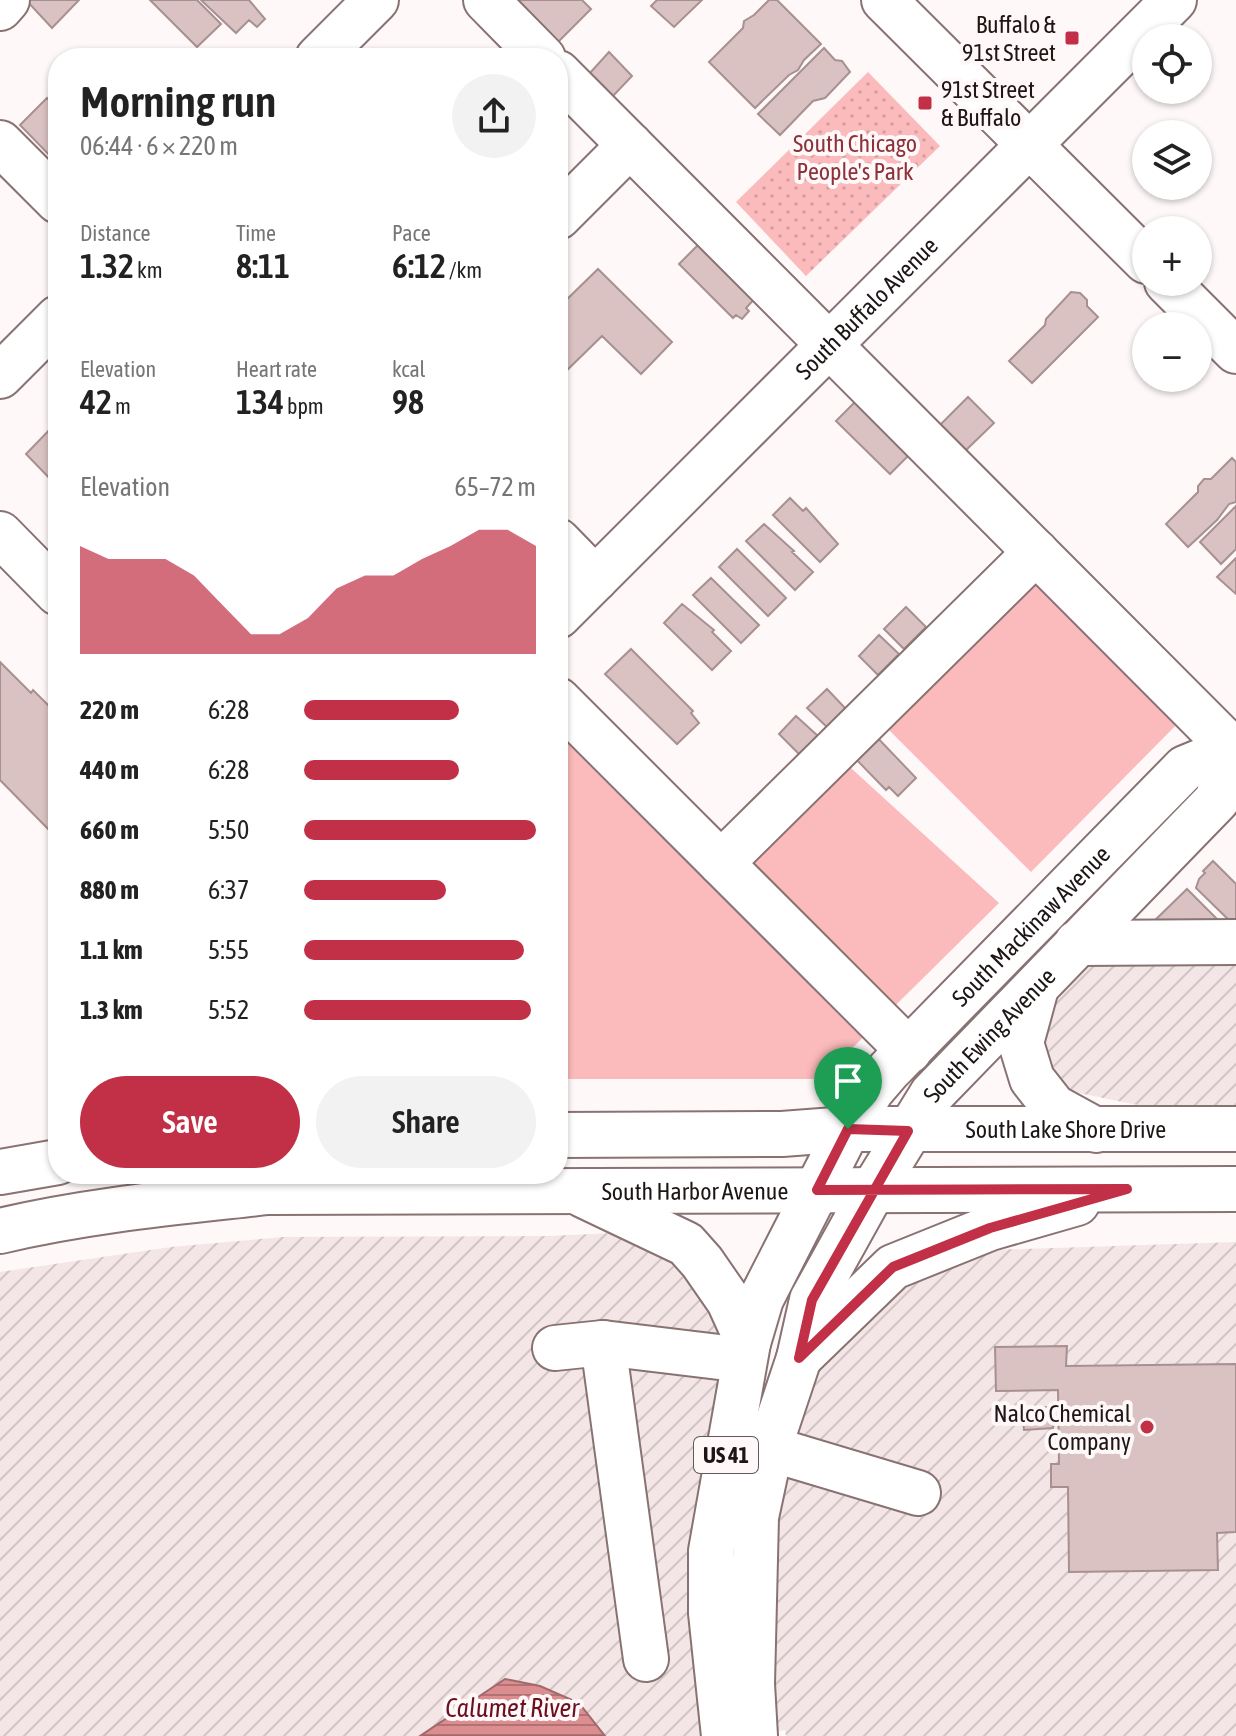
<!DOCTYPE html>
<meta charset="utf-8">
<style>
:root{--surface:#fff;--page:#f2f2f2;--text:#222;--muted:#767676;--accent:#c13046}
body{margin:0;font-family:"Asap Condensed",sans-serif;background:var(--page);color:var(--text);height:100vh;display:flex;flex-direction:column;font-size:30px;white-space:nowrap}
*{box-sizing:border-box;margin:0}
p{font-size:26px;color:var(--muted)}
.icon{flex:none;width:44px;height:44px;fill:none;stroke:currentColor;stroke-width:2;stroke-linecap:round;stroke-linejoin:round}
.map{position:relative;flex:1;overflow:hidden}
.details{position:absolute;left:48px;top:48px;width:520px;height:1136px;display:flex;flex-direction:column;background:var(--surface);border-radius:32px;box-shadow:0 2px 6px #0004}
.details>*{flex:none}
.buttons{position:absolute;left:1132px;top:24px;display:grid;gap:16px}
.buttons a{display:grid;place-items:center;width:80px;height:80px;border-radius:50%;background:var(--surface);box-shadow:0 2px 6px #0004;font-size:40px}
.pin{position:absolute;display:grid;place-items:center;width:68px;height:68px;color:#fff;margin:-82px -34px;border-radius:50% 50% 50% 0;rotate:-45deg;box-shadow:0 0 8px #0007}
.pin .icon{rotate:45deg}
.round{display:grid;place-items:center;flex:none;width:84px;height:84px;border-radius:42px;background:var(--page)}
.overview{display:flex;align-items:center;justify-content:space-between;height:136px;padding:0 32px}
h1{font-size:44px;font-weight:600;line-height:60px}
.stats{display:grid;grid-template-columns:repeat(3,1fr);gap:12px;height:136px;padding:8px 32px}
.stats div{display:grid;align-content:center}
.stats b{font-size:34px;font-weight:600}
.stats small{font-size:22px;font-weight:400}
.stats p{font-size:22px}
.chart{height:224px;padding:16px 32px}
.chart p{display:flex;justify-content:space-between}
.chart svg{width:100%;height:144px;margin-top:8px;fill:var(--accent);opacity:.7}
.action{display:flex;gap:16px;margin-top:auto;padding:16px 32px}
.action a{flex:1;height:92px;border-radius:48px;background:var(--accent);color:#fff;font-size:32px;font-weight:600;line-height:92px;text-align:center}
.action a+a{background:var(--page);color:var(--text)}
ul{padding:0 32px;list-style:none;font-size:26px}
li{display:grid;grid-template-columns:128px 96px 1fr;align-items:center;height:60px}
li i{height:20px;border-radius:10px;background:var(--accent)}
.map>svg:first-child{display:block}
.industrial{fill:url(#industrial-furrows)}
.green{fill:#fbbabb}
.park{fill:url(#park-dots)}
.water{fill:url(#water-rules);stroke:#a2696a;stroke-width:2}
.building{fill:#dbc2c2;stroke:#a79090;stroke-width:2}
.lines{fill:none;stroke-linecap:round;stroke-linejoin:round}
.minor-casing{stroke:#897272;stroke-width:48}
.major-casing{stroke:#897272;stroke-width:48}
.minor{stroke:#fff;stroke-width:44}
.major{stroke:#fff;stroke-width:44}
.route-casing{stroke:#fff;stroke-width:16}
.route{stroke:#c13046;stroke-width:10}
.poi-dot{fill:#c13046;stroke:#fef8f8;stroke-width:3}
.labels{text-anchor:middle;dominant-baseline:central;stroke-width:8;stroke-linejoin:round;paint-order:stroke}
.shield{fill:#fef8f8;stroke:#615959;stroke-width:2}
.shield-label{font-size:22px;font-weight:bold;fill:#1e1515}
.poi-label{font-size:24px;fill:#1e1515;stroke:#fef8f8;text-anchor:end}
.park-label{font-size:24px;fill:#8d313a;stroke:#fef8f8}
.street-label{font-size:24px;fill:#1e1515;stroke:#fef8f8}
.water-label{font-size:26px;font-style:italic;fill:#6b0e1f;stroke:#fef8f8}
</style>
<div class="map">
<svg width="1236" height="1736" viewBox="0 0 1236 1736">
<defs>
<pattern id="industrial-furrows" width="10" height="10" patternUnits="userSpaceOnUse" patternTransform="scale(2)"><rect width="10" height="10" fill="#f4e6e6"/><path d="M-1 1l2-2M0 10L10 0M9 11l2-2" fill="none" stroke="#d1c4c4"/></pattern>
<pattern id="park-dots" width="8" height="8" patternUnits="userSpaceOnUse" patternTransform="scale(2)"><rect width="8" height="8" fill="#fbbabb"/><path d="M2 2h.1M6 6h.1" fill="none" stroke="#d79fa0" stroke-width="1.8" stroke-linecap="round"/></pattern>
<pattern id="water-rules" width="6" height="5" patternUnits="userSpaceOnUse" patternTransform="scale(2)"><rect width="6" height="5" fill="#db8d8f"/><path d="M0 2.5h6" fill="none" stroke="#b17274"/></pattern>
</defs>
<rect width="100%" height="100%" fill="#fef8f8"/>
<path class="industrial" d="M 1236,942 L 1236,1109 L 1157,1109 L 1069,1091 L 1048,1075 L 1041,1051 L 1056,997 L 1104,943 Z
M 613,1233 L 664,1252 L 697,1282 L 723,1338 L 715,1736 L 605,1736 L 579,1703 L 505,1679 L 420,1736 L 0,1736 L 0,1272 L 171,1247 L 283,1237 L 549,1236 Z
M 1236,1242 L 1236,1736 L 786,1736 L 785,1730 L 768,1733 L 775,1564 L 780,1493 L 796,1422 L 819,1368 L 872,1300 L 990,1250 Z"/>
<path class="green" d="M 1038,566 L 1186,715 L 1031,872 L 881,722 Z
M 558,718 L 720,883 L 841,759 L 999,903 L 821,1079 L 558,1079 Z"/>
<path class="park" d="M 868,72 L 940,146 L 806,276 L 736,202 Z"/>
<path class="water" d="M 505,1679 L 540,1686 L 579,1703 L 605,1736 L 420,1736 Z"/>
<path class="building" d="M 26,0 L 79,0 L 52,28 Z
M 150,0 L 197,0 L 221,24 L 197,47 Z
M 201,0 L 249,0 L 265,19 L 257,27 L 249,20 L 236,33 Z
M 512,0 L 582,0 L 591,9 L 556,44 Z
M 657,0 L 702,0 L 674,27 L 651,6 Z
M 769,0 L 777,0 L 821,44 L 804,60 L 798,70 L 789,75 L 755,108 L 709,62 L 743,28 L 744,21 L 754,15 Z
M 824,48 L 835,60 L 842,61 L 850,72 L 825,98 L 813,101 L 780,135 L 758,114 Z
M 609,52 L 632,76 L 612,97 L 589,74 Z
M 47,98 L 58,109 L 58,164 L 20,125 Z
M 702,241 L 759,294 L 746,308 L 749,311 L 742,319 L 736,315 L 733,318 L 679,264 Z
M 598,269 L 672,342 L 641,374 L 602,336 L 558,379 L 558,308 Z
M 1071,292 L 1080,293 L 1087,300 L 1087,306 L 1098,317 L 1032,383 L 1009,361 L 1045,325 L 1046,319 Z
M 861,396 L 911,453 L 890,474 L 836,421 Z
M 968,397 L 994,423 L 963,453 L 937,428 Z
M 58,421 L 58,487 L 26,454 Z
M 1232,458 L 1236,462 L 1236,502 L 1229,504 L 1217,520 L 1188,547 L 1166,524 L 1198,492 L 1198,486 L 1204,479 L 1211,479 Z
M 790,498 L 803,511 L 806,508 L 838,544 L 820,562 L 773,515 Z
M 1236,506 L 1236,549 L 1221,564 L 1200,542 Z
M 764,524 L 794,551 L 792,552 L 813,572 L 795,590 L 746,541 Z
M 737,549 L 786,598 L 768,616 L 719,567 Z
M 1236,558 L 1236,594 L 1217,577 Z
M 711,578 L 759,625 L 741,643 L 693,595 Z
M 682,604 L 714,630 L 712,632 L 731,651 L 712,670 L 664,623 Z
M 906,607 L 926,627 L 904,649 L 884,629 Z
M 879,635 L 899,654 L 878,675 L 859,656 Z
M 631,649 L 693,711 L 691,713 L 699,723 L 677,744 L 605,674 Z
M 0,662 L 31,693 L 33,690 L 58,715 L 58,833 L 55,836 L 0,780 Z
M 827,689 L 846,709 L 828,728 L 807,708 Z
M 796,716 L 818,736 L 799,754 L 779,734 Z
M 871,731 L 916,778 L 898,796 L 889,787 L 886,790 L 849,752 Z
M 1213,861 L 1236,884 L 1236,927 L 1196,888 L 1199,879 L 1205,873 L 1203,871 Z
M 1187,889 L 1216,918 L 1196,938 L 1147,928 Z
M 1067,1346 L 1066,1366 L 1236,1364 L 1236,1532 L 1217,1533 L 1218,1570 L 1069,1572 L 1068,1487 L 1051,1487 L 1051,1464 L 1059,1464 L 1058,1390 L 996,1391 L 995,1347 Z
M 1052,1407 L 1053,1428 L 1024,1430 L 1022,1408 Z"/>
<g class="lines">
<g class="minor-casing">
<g id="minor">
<path d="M 486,0 L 543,58"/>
<path d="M 884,0 L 1146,261"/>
<path d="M 0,8 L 7,0"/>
<path d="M 318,58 L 376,0"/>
<path d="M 558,73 L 1233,750"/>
<path d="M 0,143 L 58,201"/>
<path d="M 558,217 L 630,145"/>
<path d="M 1167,282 L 1236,351"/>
<path d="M 0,376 L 58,318"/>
<path d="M 0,534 L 58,593"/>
<path d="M 558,541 L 595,579"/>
<path id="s1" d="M 558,616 L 1174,0"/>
<path d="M 558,700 L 909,1051"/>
<path d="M 721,863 L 1036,552"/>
<path d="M 1077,943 L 1236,942"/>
<path d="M 603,1343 L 646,1659"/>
<path d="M 555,1348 L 603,1343 L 744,1360"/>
<path d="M 771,1449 L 918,1493"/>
</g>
</g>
<g class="major-casing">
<g id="major">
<path d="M 1036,988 L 1021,1043 L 1032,1079 L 1054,1107 L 1096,1130"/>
<path id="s2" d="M 558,1135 L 782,1134 L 848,1129 L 1236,1129"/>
<path d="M 0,1172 L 58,1162"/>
<path d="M 583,1195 L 686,1244 L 702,1262 L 729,1301 L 748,1343"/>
<path id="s3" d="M 0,1231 C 88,1210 179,1202 268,1192 L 1236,1189"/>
<path d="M 799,1358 L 893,1267 L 990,1228 L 1077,1203"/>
<path id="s4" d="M 724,1736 L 711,1613 L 711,1551 L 748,1343 L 761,1299 L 848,1129 L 871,1091 L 889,1070 L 1185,768 L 1236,747"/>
<path id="s5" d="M 755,1736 L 752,1684 L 756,1517 L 774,1433 L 799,1358 L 812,1300 L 873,1190 L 932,1094 L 1217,800 L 1233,750"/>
</g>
</g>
<use href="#minor" class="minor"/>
<use href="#major" class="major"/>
</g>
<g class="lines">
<g class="route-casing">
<path id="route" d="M 848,1129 L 817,1190 C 920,1190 1024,1189 1127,1189 L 990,1228 L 893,1267 L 799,1358 L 812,1300 L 908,1131 L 848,1129"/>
</g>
<use href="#route" class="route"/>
</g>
<g class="poi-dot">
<rect x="1064" y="30" width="16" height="16" rx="4"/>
<rect x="917" y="95" width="16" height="16" rx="4"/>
<circle cx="1147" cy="1427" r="8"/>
</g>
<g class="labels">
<rect class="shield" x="694" y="1437" width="64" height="36" rx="6"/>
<g class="shield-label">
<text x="726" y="1455">US 41</text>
</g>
<g class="poi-label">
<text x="1056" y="24">Buffalo &amp;<tspan x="1056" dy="28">91st Street</tspan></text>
<text x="941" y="89" text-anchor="start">91st Street<tspan x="941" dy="28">&amp; Buffalo</tspan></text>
<text x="1131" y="1413">Nalco Chemical<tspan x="1131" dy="28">Company</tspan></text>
</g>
<g class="park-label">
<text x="855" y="143">South Chicago<tspan x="855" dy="28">People's Park</tspan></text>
</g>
<g class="street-label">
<text stroke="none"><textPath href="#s1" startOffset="436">South Buffalo Avenue</textPath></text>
<text stroke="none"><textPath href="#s4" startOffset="908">South Mackinaw Avenue</textPath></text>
<text stroke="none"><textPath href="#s5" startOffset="764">South Ewing Avenue</textPath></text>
<text stroke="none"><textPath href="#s2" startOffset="508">South Lake Shore Drive</textPath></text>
<text stroke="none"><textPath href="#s3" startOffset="698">South Harbor Avenue</textPath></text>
</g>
<g class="water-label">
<text x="512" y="1708">Calumet River</text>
</g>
</g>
</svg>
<div class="buttons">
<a><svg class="icon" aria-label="locate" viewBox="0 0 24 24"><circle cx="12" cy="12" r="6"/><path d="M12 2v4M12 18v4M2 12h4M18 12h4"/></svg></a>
<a><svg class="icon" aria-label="layers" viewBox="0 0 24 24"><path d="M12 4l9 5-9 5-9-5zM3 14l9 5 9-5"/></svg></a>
<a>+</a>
<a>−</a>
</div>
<div class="pin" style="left:848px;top:1129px;background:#1e9e55"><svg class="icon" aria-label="arrive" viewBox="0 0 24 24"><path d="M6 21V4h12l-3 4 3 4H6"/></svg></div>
<section class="details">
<div class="overview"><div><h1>Morning run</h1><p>06:44 · 6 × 220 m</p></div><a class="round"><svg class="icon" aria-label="share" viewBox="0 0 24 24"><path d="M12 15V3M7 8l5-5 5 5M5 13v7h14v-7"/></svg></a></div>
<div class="stats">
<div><p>Distance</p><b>1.32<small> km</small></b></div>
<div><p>Time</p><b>8:11</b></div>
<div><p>Pace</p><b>6:12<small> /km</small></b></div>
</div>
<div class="stats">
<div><p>Elevation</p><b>42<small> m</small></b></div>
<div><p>Heart rate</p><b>134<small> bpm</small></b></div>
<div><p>kcal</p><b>98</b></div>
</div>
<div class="chart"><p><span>Elevation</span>65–72 m</p>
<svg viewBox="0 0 160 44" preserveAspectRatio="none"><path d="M0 44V11L10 15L20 15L30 15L40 20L50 29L60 38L70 38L80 33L90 24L100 20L110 20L120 15L130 11L140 6L150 6L160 11V44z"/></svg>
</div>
<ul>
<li><b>220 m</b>6:28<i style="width:67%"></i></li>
<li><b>440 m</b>6:28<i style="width:67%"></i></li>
<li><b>660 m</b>5:50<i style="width:100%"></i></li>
<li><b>880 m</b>6:37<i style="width:61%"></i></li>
<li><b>1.1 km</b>5:55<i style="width:95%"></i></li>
<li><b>1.3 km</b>5:52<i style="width:98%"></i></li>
</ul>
<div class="action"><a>Save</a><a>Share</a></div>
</section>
</div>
